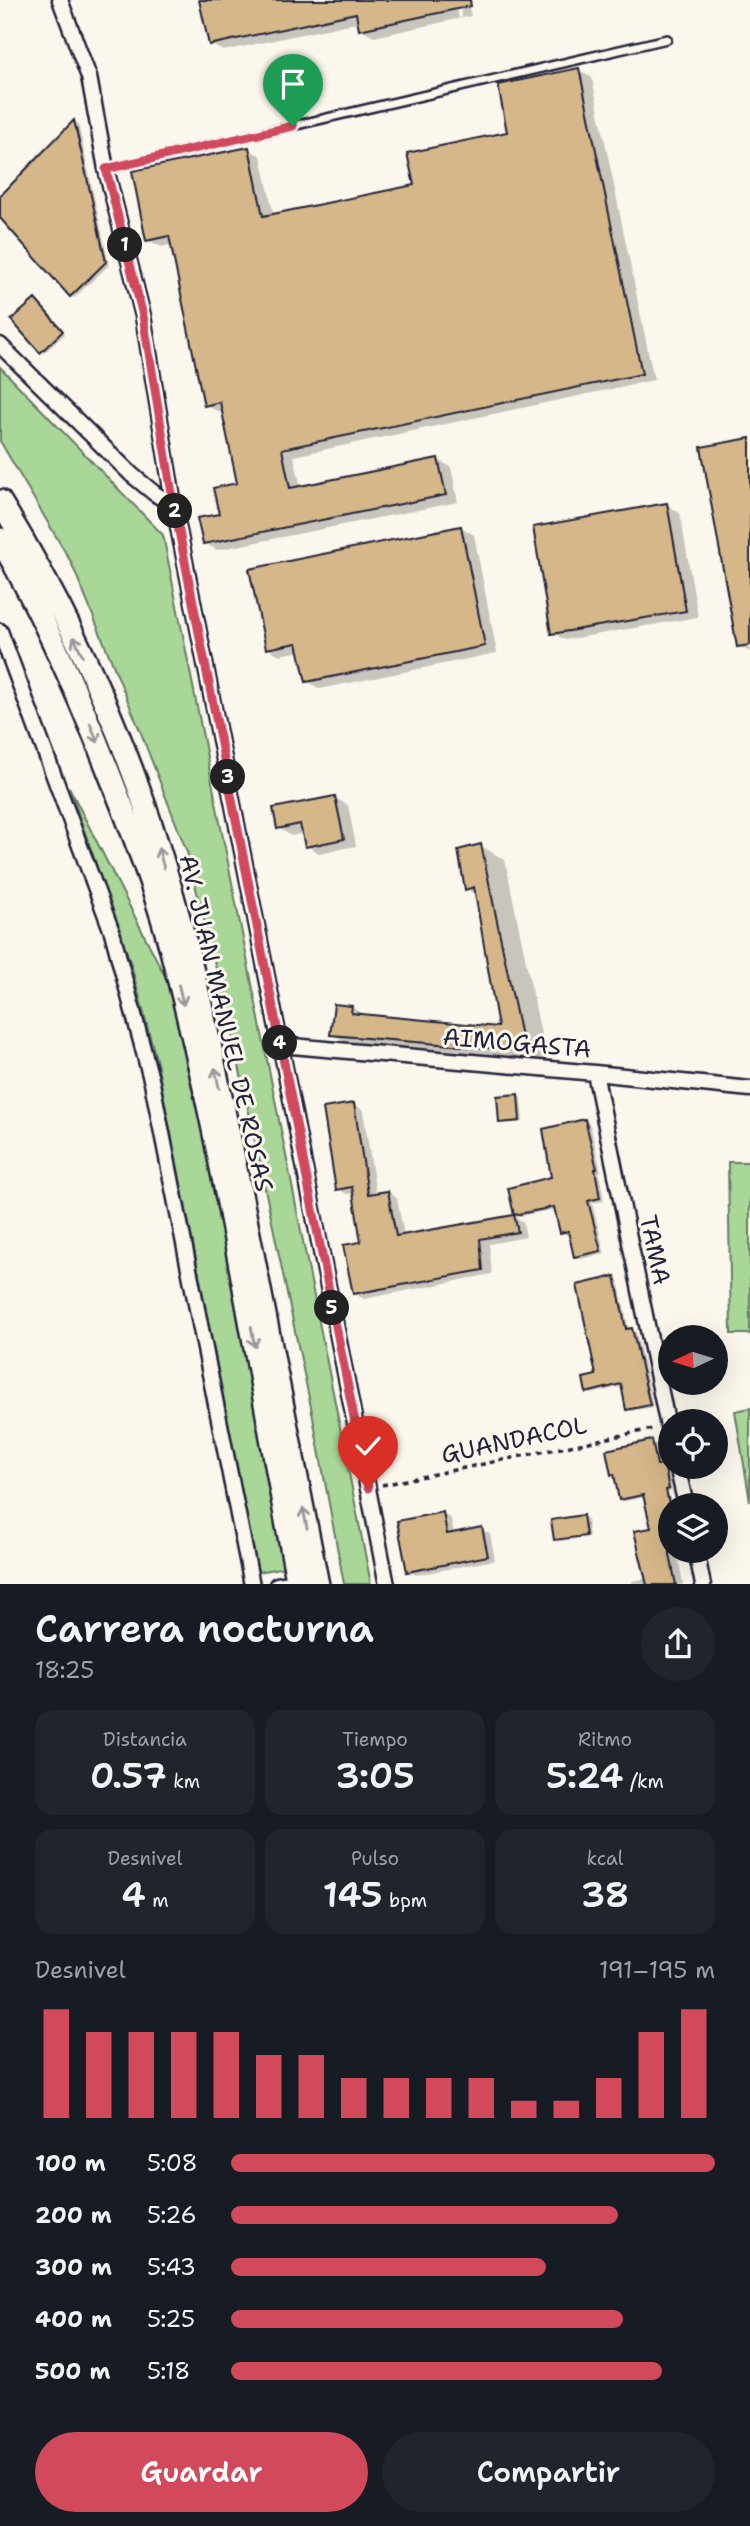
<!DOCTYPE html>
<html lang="es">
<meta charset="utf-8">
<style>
:root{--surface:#171b24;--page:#20242c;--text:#f1f3f6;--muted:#9ea1a6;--accent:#d1495b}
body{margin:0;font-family:"Shantell Sans",sans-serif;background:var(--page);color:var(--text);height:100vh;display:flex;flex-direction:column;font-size:26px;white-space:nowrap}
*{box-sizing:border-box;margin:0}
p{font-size:23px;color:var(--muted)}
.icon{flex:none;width:38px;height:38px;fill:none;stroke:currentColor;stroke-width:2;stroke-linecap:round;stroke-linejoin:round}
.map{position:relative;height:1584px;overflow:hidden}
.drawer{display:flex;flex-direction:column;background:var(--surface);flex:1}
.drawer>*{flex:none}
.needle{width:46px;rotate:266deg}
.tools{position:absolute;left:658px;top:1325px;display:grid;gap:14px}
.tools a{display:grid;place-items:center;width:70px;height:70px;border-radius:50%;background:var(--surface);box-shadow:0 7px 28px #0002;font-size:35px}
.pin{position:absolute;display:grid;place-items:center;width:60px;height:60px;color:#fff;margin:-72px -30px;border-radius:50% 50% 50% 0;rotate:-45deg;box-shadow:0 0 7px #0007}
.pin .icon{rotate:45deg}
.km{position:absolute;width:35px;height:35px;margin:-18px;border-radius:50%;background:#222;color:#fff;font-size:19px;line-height:35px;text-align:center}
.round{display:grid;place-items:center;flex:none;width:74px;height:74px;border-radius:37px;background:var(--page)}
.overview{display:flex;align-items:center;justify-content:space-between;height:119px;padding:0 35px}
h1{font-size:38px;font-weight:600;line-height:52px}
.stats{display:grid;grid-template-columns:repeat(3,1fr);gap:10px;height:119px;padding:7px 35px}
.stats div{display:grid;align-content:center;border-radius:18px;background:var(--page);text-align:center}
.stats b{font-size:35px;font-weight:600}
.stats small{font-size:19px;font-weight:400}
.stats p{font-size:19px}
.chart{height:196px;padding:14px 35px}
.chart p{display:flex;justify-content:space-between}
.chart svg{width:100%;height:126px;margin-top:7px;stroke:var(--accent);stroke-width:6}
.action{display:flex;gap:14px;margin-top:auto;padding:14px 35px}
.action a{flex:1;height:80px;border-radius:42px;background:var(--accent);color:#fff;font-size:28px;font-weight:600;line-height:80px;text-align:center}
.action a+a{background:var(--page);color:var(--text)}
ul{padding:0 35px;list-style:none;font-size:23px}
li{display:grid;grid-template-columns:112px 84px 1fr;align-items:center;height:52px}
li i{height:18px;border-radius:9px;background:var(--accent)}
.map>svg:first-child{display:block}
.green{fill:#a9d797;stroke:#667c69;stroke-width:2}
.shadow{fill:#0003}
.building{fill:#d5b789;stroke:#22223b;stroke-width:2}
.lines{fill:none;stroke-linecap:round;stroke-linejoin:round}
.lane-casing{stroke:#22223b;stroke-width:12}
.street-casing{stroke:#22223b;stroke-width:19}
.secondary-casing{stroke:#22223b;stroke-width:26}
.path{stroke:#22223b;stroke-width:3.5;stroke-dasharray:5 5;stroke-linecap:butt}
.lane{stroke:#fbf7ec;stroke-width:7}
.street{stroke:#fbf7ec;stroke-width:14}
.secondary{stroke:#fbf7ec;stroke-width:21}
.oneway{stroke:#99979c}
.route-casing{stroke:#fff;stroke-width:14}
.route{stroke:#d1495b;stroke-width:9}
.labels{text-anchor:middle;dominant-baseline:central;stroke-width:6;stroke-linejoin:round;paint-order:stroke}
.street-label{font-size:24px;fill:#22223b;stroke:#fbf7ec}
</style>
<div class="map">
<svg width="750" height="1585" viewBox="0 0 750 1585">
<rect width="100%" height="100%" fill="#fbf7ec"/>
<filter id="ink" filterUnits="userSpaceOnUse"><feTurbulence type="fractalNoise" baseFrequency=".0143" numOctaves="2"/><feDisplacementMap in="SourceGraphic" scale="14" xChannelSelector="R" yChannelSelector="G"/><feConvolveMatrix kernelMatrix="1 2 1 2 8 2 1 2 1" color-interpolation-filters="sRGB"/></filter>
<g filter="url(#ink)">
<path class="green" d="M 0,367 L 163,535 L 371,1584 L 344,1584 L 311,1407 L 233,1037 L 187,852 L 141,733 L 71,562 L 0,441 Z
M 69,787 L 166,978 L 205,1126 L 286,1567 L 258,1572 L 157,1063 L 130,961 Z
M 728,1162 L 750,1162 L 750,1334 L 731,1334 Z
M 750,1408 L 750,1501 L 735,1411 Z"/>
<path class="shadow" d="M 201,0 L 455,0 L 459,18 L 462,17 L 458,0 L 467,0 L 471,16 L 374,37 L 361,29 L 359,22 L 223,51 L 210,44 Z
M 579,70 L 592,78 L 654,380 L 294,456 L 301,488 L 438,460 L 451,467 L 458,502 L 217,550 L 204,543 L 239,484 L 224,411 L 219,412 L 206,405 L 173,244 L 161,247 L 148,240 L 248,149 L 261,156 L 274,216 L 416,186 L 510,134 Z
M 75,122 L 78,124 L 109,265 L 74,298 L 0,215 L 0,193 L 3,196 Z
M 35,301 L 65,334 L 44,353 L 41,351 Z
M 750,440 L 750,652 L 738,646 Z
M 667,505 L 680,513 L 698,617 L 565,640 L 553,633 Z
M 461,527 L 474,535 L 497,653 L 320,689 L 307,681 L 301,651 L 280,655 L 267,648 Z
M 335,798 L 348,805 L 356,846 L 319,853 L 307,846 L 304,833 L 291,836 L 279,828 Z
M 481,846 L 505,860 L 547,1063 L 356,1048 L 332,1034 L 351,1007 L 366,1016 L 500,1029 L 477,895 L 466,889 Z
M 517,1096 L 521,1098 L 523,1122 L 504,1124 L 501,1122 Z
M 354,1105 L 363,1110 L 376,1194 L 388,1192 L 397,1198 L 404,1236 L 516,1216 L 510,1189 L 553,1179 L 585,1121 L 590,1124 L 601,1171 L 599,1172 L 604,1201 L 592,1203 L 605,1254 L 580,1259 L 575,1256 L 570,1234 L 566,1235 L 561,1232 L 556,1209 L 515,1217 L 523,1222 L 526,1237 L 489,1244 L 492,1274 L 364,1299 L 354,1293 L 363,1244 L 355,1193 L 347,1194 L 338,1189 Z
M 614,1278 L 618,1280 L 629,1331 L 636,1332 L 653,1407 L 631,1411 L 627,1409 L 623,1386 L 591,1394 L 588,1392 L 598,1377 Z
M 652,1442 L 656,1444 L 660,1467 L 667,1468 L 672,1491 L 668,1492 L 672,1505 L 670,1505 L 670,1550 L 677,1550 L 683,1585 L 633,1585 L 632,1581 L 648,1578 L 653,1529 L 645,1497 L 625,1501 L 621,1499 L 616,1476 L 613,1474 Z
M 443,1514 L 451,1519 L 454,1534 L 481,1529 L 490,1534 L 495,1560 L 416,1575 L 408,1571 Z
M 583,1517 L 587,1519 L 589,1537 L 559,1541 L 556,1539 Z"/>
<path class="building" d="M 199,0 L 470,0 L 471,6 L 359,30 L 356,13 L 209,45 Z
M 579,68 L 642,374 L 282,449 L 290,488 L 438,458 L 446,495 L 203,544 L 197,518 L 219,514 L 213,488 L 237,483 L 220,402 L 204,406 L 169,236 L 146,241 L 132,171 L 249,147 L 263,216 L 414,185 L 407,153 L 507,132 L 498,85 Z
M 74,120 L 106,262 L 70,297 L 0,218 L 0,196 Z
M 35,299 L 63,331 L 40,353 L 11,320 Z
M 750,438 L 750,645 L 737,647 L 701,447 Z
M 667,503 L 686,611 L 551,634 L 533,527 Z
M 461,526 L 485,646 L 306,682 L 297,643 L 266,649 L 249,569 Z
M 335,796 L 344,839 L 305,847 L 300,824 L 277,829 L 273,808 Z
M 481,844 L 524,1051 L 330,1035 L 334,1004 L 352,1006 L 351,1013 L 498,1027 L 474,887 L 465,890 L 458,850 Z
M 518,1094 L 520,1121 L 499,1123 L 497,1096 Z
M 354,1103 L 368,1194 L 388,1191 L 396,1236 L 514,1215 L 518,1232 L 480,1239 L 483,1270 L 353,1294 L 343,1245 L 361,1242 L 352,1187 L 336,1190 L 323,1108 Z
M 585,1119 L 597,1169 L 595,1169 L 600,1198 L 588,1201 L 601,1251 L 574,1257 L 568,1231 L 560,1233 L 554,1207 L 514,1215 L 508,1188 L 551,1177 L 543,1129 Z
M 615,1276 L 626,1329 L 632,1328 L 650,1405 L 626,1410 L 621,1384 L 586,1393 L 583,1378 L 596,1375 L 577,1285 Z
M 652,1440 L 657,1465 L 664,1464 L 669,1489 L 666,1490 L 670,1508 L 670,1555 L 676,1585 L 647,1585 L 634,1531 L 651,1528 L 643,1495 L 619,1500 L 614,1474 L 611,1475 L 606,1450 Z
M 443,1512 L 447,1534 L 482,1527 L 488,1556 L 407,1572 L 397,1521 Z
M 583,1515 L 586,1536 L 554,1540 L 551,1520 Z"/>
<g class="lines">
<g class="lane-casing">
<path id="lane" d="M 107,169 L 667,39"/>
</g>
<g class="street-casing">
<path id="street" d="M 60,0 L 89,77 L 106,169 L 143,316 L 174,506 L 387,1585
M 0,345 L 132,475 L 154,493 L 174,506
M 0,631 L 112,932 L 152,1083 L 252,1585
M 281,1045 L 595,1073 L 750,1089
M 595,1073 L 670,1436
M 677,1466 L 686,1505
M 696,1550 L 703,1585
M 277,1585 L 297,1582"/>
</g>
<g class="secondary-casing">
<path id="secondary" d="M 0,501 C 61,601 113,709 150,821 C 192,947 218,1079 244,1209 C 269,1334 293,1459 318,1585
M 0,539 C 44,616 79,696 111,778 C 132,831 153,884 168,939 C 225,1151 257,1369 298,1585"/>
</g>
<path class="path" d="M 382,1485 L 652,1429"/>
<use href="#lane" class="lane"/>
<use href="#street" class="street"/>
<use href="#secondary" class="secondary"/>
</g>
<defs><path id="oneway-shaft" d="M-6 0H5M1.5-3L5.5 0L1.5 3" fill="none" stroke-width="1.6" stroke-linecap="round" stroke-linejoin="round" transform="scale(1.75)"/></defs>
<g class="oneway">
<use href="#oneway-shaft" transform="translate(78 646) rotate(-116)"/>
<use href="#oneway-shaft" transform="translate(94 733) rotate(68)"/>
<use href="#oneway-shaft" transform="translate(161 858) rotate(-106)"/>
<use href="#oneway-shaft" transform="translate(181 995) rotate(76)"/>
<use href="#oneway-shaft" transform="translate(217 1078) rotate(-102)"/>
<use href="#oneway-shaft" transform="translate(253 1337) rotate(80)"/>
<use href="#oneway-shaft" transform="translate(305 1518) rotate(-101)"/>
</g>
</g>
<g class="lines" filter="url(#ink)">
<g class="route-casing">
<path id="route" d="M 293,126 L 106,169 L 143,316 L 174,506 L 368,1488"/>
</g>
<use href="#route" class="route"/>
</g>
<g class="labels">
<g class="street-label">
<text transform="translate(226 1023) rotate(77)">AV. JUAN MANUEL DE ROSAS</text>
<text transform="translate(517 1043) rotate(5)">AIMOGASTA</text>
<text transform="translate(655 1250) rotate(78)">TAMA</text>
<text transform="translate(514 1440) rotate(-12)">GUANDACOL</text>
</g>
</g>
</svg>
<div class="tools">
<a><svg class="needle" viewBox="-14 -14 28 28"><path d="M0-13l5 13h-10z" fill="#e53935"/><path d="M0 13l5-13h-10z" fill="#9ea1a6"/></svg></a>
<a><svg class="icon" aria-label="locate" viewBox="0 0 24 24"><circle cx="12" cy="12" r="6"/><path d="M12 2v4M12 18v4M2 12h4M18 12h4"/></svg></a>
<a><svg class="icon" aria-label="layers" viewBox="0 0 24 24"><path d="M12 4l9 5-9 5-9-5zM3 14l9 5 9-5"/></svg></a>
</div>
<div class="pin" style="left:293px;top:126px;background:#1e9e55"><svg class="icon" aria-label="arrive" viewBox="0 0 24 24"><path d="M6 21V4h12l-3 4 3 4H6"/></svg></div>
<div class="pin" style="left:368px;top:1488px;background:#d93025"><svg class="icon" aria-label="check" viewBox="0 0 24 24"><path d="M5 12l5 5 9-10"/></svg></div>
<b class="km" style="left:125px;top:245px">1</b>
<b class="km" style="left:175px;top:511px">2</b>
<b class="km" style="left:228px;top:777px">3</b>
<b class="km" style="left:280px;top:1043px">4</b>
<b class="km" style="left:332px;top:1308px">5</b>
</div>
<section class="drawer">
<div class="overview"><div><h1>Carrera nocturna</h1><p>18:25</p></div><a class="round"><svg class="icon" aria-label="share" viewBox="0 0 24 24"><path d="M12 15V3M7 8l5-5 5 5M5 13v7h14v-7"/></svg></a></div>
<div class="stats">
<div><p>Distancia</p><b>0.57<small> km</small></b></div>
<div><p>Tiempo</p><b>3:05</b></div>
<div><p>Ritmo</p><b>5:24<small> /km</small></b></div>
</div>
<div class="stats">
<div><p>Desnivel</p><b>4<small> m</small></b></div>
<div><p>Pulso</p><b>145<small> bpm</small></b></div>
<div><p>kcal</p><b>38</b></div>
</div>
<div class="chart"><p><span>Desnivel</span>191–195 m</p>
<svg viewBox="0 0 160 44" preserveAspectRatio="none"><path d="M5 44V6M15 44V14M25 44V14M35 44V14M45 44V14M55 44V22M65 44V22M75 44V30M85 44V30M95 44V30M105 44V30M115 44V38M125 44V38M135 44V30M145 44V14M155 44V6"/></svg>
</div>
<ul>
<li><b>100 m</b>5:08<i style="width:100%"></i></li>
<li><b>200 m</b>5:26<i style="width:80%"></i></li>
<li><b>300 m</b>5:43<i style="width:65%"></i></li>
<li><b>400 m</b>5:25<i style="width:81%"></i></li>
<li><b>500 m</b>5:18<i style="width:89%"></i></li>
</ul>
<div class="action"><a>Guardar</a><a>Compartir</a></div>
</section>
